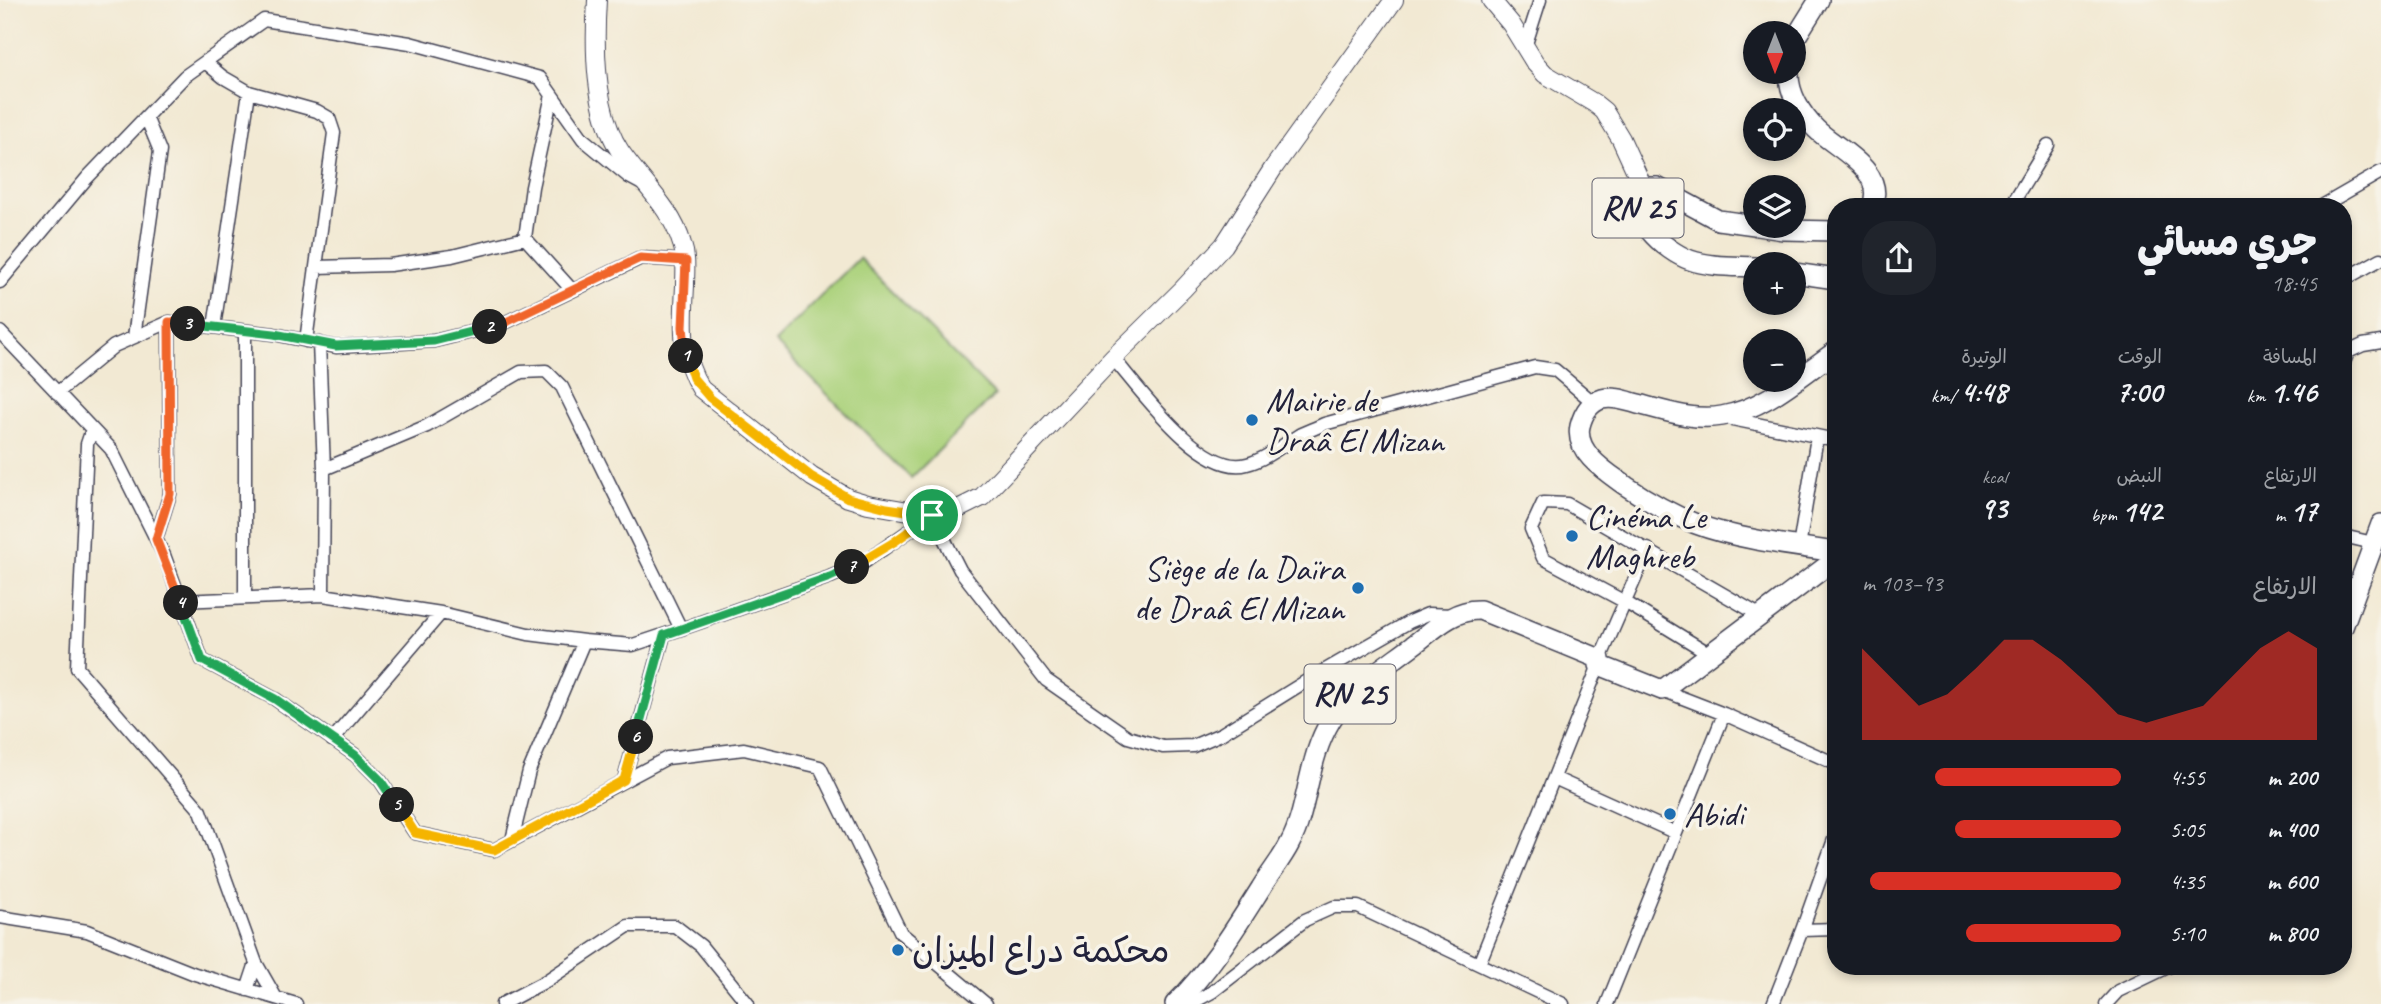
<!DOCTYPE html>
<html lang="ar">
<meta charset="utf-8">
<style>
:root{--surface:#171b24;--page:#20242c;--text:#f1f3f6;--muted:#9ea1a6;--accent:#d93025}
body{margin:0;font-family:Caveat,"Playpen Sans Arabic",sans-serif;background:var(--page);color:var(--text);direction:rtl;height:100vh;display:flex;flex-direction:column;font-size:26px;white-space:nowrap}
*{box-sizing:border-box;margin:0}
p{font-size:23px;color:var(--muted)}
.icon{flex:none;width:38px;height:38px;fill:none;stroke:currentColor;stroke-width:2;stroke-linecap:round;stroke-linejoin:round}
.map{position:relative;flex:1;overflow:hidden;direction:ltr}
.side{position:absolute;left:1827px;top:198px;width:525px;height:777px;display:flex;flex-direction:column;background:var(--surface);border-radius:28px;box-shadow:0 4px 10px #0003;direction:rtl}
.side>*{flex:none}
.needle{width:46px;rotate:180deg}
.fabs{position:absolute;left:1743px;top:21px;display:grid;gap:14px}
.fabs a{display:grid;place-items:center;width:63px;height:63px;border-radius:50%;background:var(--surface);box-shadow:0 4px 10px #0003;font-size:35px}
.pin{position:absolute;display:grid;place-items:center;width:60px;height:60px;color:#fff;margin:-30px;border:4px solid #fff;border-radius:50%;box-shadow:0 2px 7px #0007}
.km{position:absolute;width:35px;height:35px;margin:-18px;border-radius:50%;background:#222;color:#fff;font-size:19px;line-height:35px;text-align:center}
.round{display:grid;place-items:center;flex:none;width:74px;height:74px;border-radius:28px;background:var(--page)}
.overview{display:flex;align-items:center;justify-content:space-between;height:119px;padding:0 35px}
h1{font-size:38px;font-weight:800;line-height:52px}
.stats{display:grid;grid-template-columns:repeat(3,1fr);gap:10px;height:119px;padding:7px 35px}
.stats div{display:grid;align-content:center}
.stats b{font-size:30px;font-weight:800}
.stats small{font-size:19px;font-weight:400}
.stats p{font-size:19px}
.chart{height:196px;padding:14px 35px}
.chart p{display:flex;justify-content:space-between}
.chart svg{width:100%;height:126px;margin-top:7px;fill:var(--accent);opacity:.7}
ul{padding:0 35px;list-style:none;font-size:23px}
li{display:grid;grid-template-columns:112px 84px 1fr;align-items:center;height:52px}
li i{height:18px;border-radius:9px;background:var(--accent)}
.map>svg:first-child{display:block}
.green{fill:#abd27c;stroke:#667a5c;stroke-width:2}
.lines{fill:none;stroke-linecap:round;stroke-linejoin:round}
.street-casing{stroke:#414052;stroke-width:15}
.secondary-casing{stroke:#414052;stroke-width:20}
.primary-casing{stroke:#414052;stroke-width:22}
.street{stroke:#fff;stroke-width:12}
.secondary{stroke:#fff;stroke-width:18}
.primary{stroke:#fff;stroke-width:19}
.split-1-casing{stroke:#fff;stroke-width:14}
.split-2-casing{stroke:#fff;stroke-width:14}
.split-3-casing{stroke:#fff;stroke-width:14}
.split-4-casing{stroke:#fff;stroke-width:14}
.split-5-casing{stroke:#fff;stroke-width:14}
.split-6-casing{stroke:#fff;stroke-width:14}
.split-7-casing{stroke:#fff;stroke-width:14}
.split-8-casing{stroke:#fff;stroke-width:14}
.split-1{stroke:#f5b400;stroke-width:9}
.split-2{stroke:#f0652b;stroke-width:9}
.split-3{stroke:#22a559;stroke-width:9}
.split-4{stroke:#f0652b;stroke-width:9}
.split-5{stroke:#22a559;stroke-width:9}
.split-6{stroke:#f5b400;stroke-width:9}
.split-7{stroke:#22a559;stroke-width:9}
.split-8{stroke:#f5b400;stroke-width:9}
.poi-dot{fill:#1f6fb2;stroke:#f7f3e8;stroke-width:2.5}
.labels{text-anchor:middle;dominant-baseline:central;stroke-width:7;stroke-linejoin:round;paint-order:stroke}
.shield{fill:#f7f3e8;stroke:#62616f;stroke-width:2}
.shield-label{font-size:33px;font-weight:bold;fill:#22223b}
.poi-label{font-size:35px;fill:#22223b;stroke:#f7f3e8;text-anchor:start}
</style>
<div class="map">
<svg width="2381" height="1004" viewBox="0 0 2381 1004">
<rect width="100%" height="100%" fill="#f7f3e8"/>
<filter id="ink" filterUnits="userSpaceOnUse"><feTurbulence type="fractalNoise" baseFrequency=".0143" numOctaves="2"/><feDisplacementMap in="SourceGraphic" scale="14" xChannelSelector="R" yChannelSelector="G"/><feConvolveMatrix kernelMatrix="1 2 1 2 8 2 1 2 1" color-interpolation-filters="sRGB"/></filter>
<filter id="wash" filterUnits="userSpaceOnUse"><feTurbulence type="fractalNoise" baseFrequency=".00686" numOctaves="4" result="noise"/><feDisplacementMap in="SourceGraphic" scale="28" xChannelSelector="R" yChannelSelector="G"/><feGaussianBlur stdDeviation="1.57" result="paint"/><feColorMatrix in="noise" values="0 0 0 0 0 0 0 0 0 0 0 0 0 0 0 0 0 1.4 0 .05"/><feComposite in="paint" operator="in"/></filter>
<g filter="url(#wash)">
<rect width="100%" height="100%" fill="#f2e9d3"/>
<path class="green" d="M 859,258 L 995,395 L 911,478 L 775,342 Z"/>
</g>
<g filter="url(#ink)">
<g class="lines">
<g class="street-casing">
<path id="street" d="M 1525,47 L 1540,0
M 205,62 L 223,77 L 249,92 L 317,111 L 329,118 L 334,133 L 306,341
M 2011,206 L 2048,145
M 2322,206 L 2381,172
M 525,238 L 532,187 L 552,95
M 316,267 L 390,265 L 452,256 L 525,238 L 572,290
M 2343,280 L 2381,259
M 0,282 L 87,178 L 185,76 L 264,20 L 410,43 L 540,78 L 583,139 L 629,177 L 642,184
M 214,327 L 249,92
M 245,331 L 245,598
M 0,332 L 111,449 L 164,555 L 202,660 L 275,699 L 355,755 L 380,780 L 415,833 L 494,850 L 667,758 L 744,749 L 820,767 L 901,933 L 986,1004
M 134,337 L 160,151 L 146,117
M 319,343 L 324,469
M 1113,358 C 1139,388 1202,477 1247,464 C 1266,459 1283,445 1299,435 C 1307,431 1316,428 1324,424 L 1535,367 L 1555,370 L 1594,403
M 1818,363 L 1836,367
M 2343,365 L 2348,352 L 2363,345 L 2381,342
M 57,393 L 114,346 L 169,322 L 274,334 L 336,347 L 434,341 L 500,325 L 641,258 L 686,261
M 1727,418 L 1836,440
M 92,429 L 87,444 L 77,668 L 201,811 L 256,963
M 2343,536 L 2373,543
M 156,539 L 170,494 L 169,322
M 1799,547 L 1817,437
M 180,601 L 323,595
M 681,629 L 830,577 L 863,563 L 932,515 L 960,570 L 1046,680 L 1128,737 L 1163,747 L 1193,746 L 1221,734 L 1308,680 L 1409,622 L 1428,614 L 1452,615
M 1710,654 L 1625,602 L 1543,558 L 1531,529 L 1543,503 L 1567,504 L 1761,616
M 1600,659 L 1648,549
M 1662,690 L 1724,714 L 1836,764
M 332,740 L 441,613
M 1554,778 L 1676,833
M 624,780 L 664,635
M 512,840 L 529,771 L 584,641 L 633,645 L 681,629 L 562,387 L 546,371 L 521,372 L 427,426 L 324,469 L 323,595 L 441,613 L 528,634 L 584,641
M 0,917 L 87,931 L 195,974 L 296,1004
M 1802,930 L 1836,929
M 1479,964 L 1599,665
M 247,990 L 256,963 L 276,998
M 502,1004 L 546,981 L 628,926 L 675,926 L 701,946 L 748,1004
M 1190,1004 L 1212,992 L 1305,920 L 1334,907 L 1358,907 L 1563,1004
M 1607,1004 L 1724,714
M 1773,1004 L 1802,930 L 1836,834
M 2106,1004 L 2118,991 L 2170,966"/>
</g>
<g class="secondary-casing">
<path id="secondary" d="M 597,0 C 594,47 594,111 620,151 C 640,181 672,208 682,244 C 687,258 685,272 685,286 C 683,323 680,357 701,389 L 812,477 L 848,498 L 868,504 L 932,515 L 954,511 L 982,497 L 1113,358 L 1183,289 L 1224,245 L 1274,167 L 1394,0
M 1491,0 L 1511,24 L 1535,63 L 1545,74 L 1594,103 L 1604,111 L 1621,139 L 1643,187"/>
</g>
<g class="primary-casing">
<path id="primary" d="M 1794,40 L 1819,0
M 1789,72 C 1788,93 1801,114 1816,129 C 1836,149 1887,170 1872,206
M 1755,225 L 1718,220 L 1657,187 L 1643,187 C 1624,216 1665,251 1690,260 C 1710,267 1734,266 1755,267
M 1757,226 L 1783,230 L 1836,231
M 1794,273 L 1836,279
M 1836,351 C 1801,375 1765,409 1722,416 C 1694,421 1665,411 1638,404 C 1627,401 1614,396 1602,399 C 1589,403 1583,414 1580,426 C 1574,453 1608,473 1626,486 C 1648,501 1671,514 1696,524 C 1735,539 1794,546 1836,552
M 2343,627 L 2381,524
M 1175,1004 C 1210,970 1235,929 1261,888 C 1270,873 1282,859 1290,843 C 1303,819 1306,788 1314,761 C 1331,698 1367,680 1416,643 C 1435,628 1455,609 1480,610 L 1600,659 L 1599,665 L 1662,690 L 1836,559"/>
</g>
<use href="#street" class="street"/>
<use href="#secondary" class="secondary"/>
<use href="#primary" class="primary"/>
</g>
</g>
<g class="lines" filter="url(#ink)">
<g class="split-1-casing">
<path id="split-1" d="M 686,356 L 693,378 L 710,398 L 812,477 L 848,498 L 887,508 L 932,515"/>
</g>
<g class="split-2-casing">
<path id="split-2" d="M 490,327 L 500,325 L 640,258 L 686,261 L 683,327 L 686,356"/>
</g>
<g class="split-3-casing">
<path id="split-3" d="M 188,324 L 274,334 L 336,346 L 434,341 L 490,327"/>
</g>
<g class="split-4-casing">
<path id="split-4" d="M 181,603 L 156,539 L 170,494 L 169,322 L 188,324"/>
</g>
<g class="split-5-casing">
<path id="split-5" d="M 181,603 L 202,660 L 275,699 L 355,755 L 380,780 L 397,805"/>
</g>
<g class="split-6-casing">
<path id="split-6" d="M 397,805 L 415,833 L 494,850 L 624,780 L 636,737"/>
</g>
<g class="split-7-casing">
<path id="split-7" d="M 636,737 L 664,635 L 830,577 L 852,567"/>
</g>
<g class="split-8-casing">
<path id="split-8" d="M 852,567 L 894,542 L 932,515"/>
</g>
<use href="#split-1" class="split-1"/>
<use href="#split-2" class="split-2"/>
<use href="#split-3" class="split-3"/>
<use href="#split-4" class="split-4"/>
<use href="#split-5" class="split-5"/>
<use href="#split-6" class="split-6"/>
<use href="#split-7" class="split-7"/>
<use href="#split-8" class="split-8"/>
</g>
<g class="poi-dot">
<circle cx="1252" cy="420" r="7"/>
<circle cx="1572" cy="536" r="7"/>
<circle cx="1358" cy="588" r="7"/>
<circle cx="1670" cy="814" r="7"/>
<circle cx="898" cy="950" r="7"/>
</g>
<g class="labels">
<g class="shield">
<rect x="1592.5" y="178.5" width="91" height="59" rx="5"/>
<rect x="1304.5" y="664.5" width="91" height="59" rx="5"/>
</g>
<g class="shield-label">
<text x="1638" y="208">RN 25</text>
<text x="1350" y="694">RN 25</text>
</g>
<g class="poi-label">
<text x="1266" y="400">Mairie de<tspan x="1266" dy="40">Draâ El Mizan</tspan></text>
<text x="1586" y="516">Cinéma Le<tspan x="1586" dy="40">Maghreb</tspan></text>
<text x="1344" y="568" text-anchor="end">Siège de la Daïra<tspan x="1344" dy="40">de Draâ El Mizan</tspan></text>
<text x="1684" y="814">Abidi</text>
<text x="912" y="950">محكمة دراع الميزان</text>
</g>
</g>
</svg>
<div class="fabs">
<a><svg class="needle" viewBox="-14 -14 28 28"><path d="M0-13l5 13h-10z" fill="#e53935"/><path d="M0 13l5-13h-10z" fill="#9ea1a6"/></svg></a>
<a><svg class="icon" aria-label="locate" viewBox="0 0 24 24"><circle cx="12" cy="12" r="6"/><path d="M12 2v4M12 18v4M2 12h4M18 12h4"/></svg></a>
<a><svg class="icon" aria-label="layers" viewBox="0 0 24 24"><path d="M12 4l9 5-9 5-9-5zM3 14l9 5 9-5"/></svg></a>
<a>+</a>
<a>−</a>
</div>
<div class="pin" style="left:932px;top:515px;background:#1e9e55"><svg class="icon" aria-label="arrive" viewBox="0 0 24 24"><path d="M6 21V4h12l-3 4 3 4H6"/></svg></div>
<b class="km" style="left:686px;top:356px">1</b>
<b class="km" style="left:490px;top:327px">2</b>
<b class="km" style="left:188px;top:324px">3</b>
<b class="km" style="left:181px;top:603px">4</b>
<b class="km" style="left:397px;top:805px">5</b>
<b class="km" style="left:636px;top:737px">6</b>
<b class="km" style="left:852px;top:567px">7</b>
<section class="side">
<div class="overview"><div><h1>جري مسائي</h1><p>18:45</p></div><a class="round"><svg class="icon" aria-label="share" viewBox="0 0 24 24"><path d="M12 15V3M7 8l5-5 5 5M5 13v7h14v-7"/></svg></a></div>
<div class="stats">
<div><p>المسافة</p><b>1.46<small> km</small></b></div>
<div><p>الوقت</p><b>7:00</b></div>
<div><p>الوتيرة</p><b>4:48<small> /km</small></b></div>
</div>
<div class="stats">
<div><p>الارتفاع</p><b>17<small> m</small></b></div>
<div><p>النبض</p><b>142<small> bpm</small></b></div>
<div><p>kcal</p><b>93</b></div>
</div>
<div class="chart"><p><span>الارتفاع</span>93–103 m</p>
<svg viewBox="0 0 160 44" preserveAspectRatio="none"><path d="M0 44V12L10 22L20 32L30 28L40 19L50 9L60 9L70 16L80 25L90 35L100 38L110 35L120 32L130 22L140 12L150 6L160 12V44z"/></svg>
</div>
<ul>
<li><b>200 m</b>4:55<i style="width:72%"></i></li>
<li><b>400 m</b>5:05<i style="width:64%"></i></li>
<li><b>600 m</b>4:35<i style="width:97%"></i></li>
<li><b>800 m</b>5:10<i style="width:60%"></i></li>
</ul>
</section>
</div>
